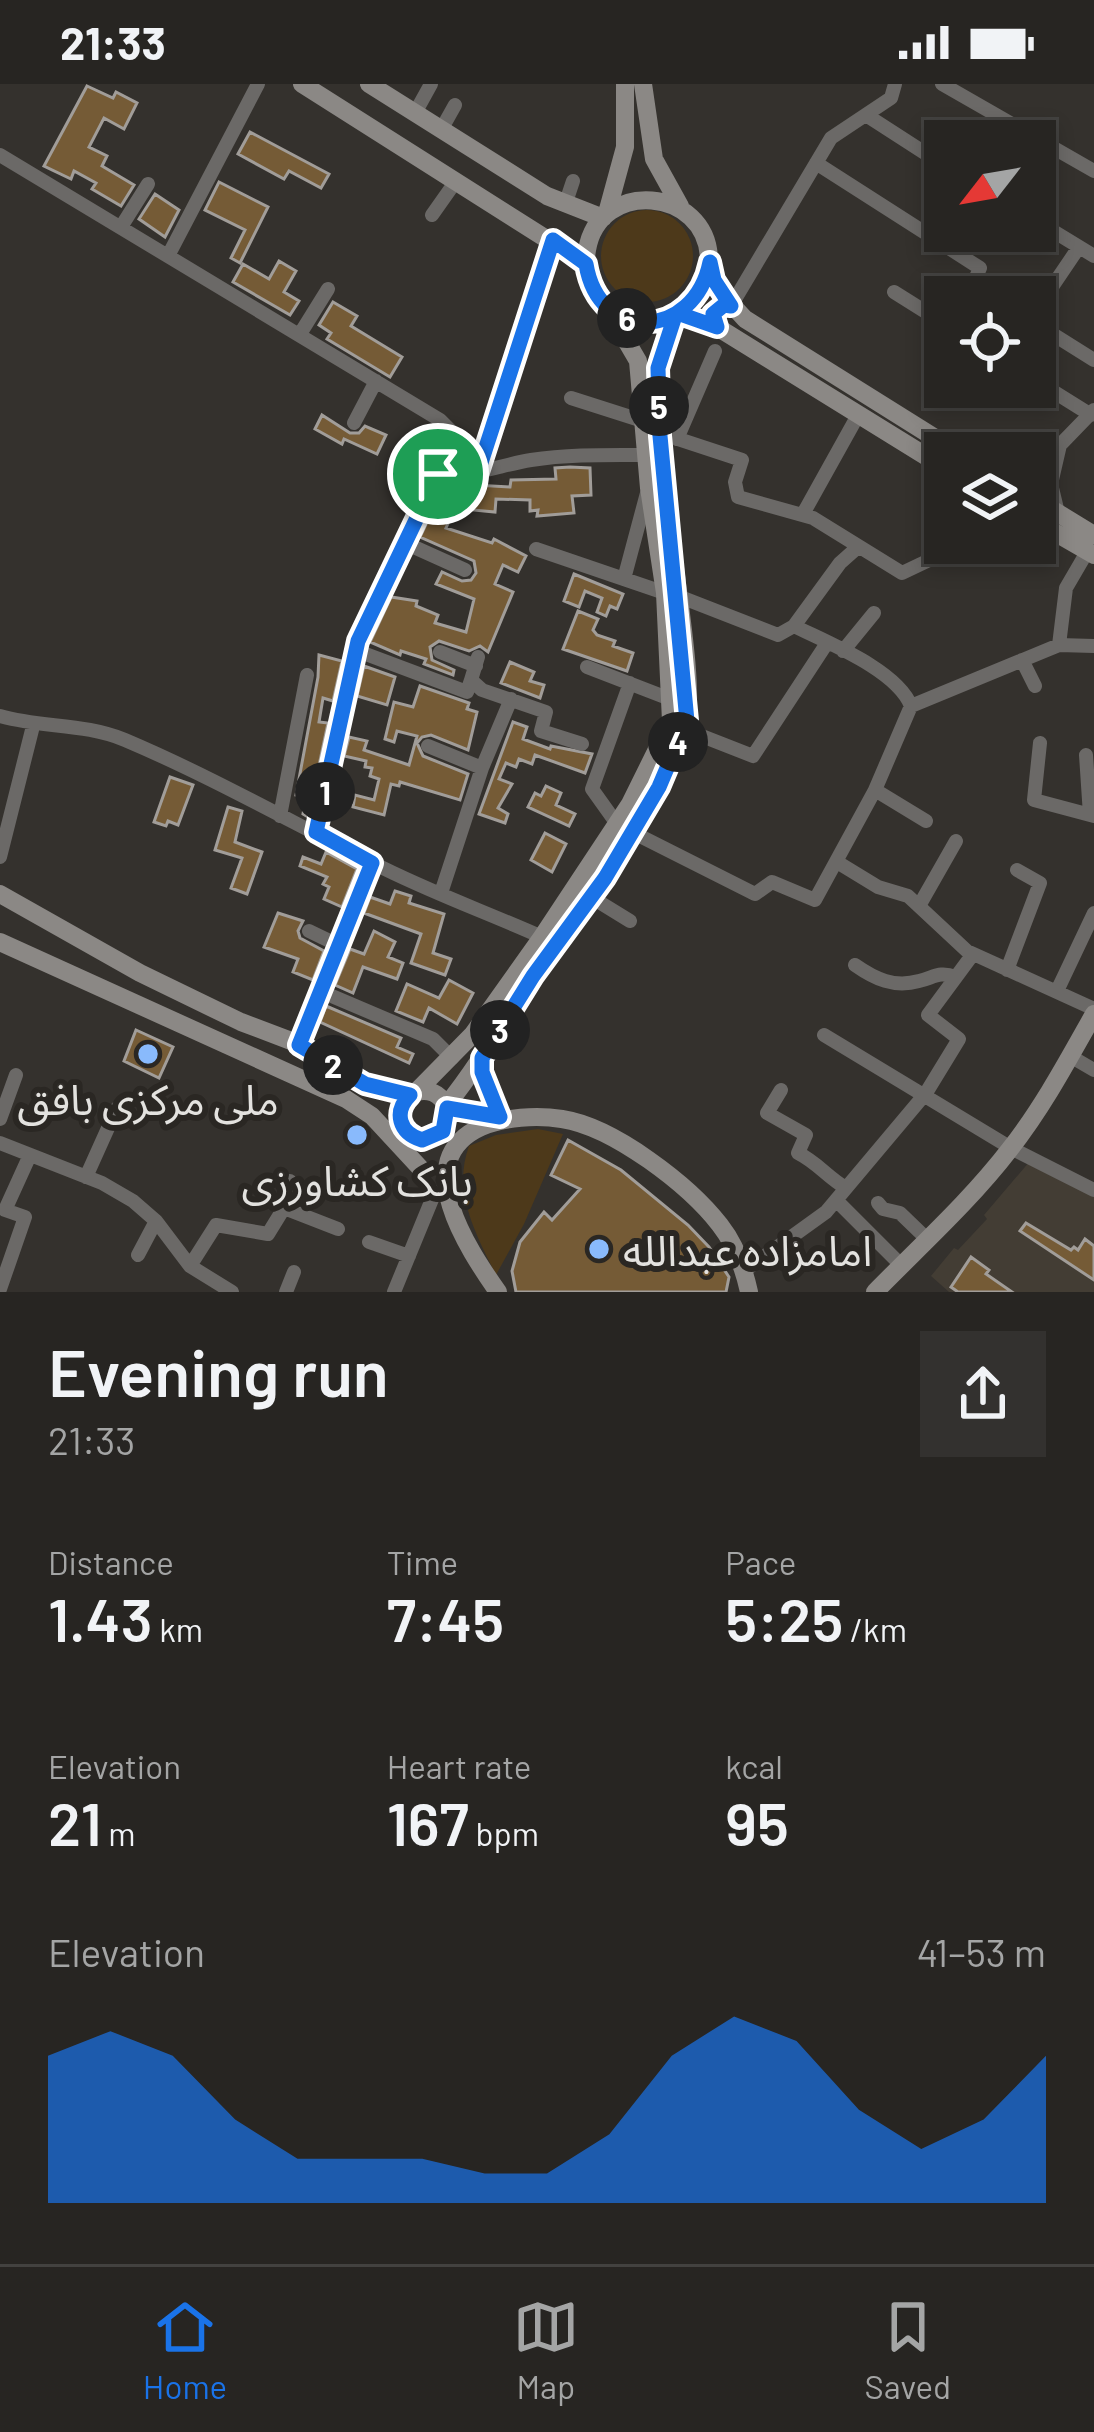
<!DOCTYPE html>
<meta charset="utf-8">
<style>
:root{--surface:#272522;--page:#33312f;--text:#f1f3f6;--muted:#a4a5a5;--line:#434240;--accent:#1a73e8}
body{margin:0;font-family:Barlow,"Noto Sans Arabic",sans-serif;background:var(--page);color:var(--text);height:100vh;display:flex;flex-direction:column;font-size:45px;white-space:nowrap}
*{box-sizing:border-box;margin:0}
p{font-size:39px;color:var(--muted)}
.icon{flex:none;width:66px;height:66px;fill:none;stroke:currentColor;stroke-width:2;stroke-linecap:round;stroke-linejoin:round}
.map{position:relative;height:1208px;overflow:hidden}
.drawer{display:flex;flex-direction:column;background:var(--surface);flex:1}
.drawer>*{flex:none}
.needle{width:78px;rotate:239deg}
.fabs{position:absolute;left:924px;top:36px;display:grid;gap:24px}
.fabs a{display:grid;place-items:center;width:132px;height:132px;border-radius:0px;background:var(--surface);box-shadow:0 6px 18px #0003,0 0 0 3px var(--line);font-size:60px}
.pin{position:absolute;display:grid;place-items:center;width:102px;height:102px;color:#fff;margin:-51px;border:6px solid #fff;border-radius:50%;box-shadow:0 3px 12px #0007}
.km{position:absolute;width:60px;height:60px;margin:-30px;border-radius:50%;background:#222;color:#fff;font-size:33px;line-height:60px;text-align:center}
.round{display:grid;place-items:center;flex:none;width:126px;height:126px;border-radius:0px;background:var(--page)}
.overview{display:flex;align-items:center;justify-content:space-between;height:204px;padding:0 48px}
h1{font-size:66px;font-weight:600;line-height:90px}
.metrics{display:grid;grid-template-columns:repeat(3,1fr);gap:18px;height:204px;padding:12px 48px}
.metrics div{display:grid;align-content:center}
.metrics b{font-size:60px;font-weight:600}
.metrics small{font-size:33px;font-weight:400}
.metrics p{font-size:33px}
.chart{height:336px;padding:24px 48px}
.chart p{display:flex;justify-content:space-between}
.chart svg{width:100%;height:216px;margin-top:12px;fill:var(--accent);opacity:.7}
.status{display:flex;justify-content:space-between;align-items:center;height:84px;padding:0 60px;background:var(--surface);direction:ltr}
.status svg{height:33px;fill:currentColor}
.dock{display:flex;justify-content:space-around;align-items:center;height:168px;border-top:3px solid var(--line);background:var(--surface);font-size:33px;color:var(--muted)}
.dock a{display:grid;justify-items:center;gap:6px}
.dock .current{color:var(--accent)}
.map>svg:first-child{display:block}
.built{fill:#433d34}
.green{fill:#4d391a}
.building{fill:#755b36;stroke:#a19d99;stroke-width:3}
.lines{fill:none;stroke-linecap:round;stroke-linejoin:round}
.street{stroke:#6b6967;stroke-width:14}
.secondary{stroke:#8b8885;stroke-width:18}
.route-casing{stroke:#fff;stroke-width:24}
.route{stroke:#1a73e8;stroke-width:15}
.poi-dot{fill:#89bafc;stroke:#2a2723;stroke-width:4.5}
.labels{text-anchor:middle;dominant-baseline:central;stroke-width:12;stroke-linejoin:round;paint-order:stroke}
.poi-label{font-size:42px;fill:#e3e2df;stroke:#2a2723}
</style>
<div class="status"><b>21:33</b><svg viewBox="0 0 49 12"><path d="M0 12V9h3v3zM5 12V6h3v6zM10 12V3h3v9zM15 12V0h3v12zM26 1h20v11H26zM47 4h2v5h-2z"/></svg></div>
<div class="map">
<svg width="1094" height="1208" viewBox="0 0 1094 1208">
<rect width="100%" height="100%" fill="#34312d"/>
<path class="built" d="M 1030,1077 L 1094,1113 L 1094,1208 L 949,1208 L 931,1192 L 954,1164 L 958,1166 L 987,1135 L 984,1131 Z"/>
<path class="green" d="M601 172a46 46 0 1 1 92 0a46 46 0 1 1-92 0Z
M 538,1045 L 563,1050 L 524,1140 L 496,1191 C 476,1150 452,1108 469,1062 L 496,1051 Z"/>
<path class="building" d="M 87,2 L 113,14 L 116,8 L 137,19 L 124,45 L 104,34 L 89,63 L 107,72 L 102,82 L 134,101 L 121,122 L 92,105 L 96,99 L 74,87 L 71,95 L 44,82 Z
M 250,48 L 329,90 L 321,104 L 289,87 L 284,95 L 238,70 Z
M 219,98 L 268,123 L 240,179 L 231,174 L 245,146 L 205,126 Z
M 155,110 L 179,126 L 165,153 L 139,135 Z
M 279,177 L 296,187 L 284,208 L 299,217 L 290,231 L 233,198 L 243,180 L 269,195 Z
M 333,218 L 357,232 L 351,242 L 402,273 L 390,293 L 327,255 L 331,249 L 319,241 Z
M 322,331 L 350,349 L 359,349 L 365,342 L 386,351 L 377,370 L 344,355 L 342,360 L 315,345 Z
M 570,383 L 590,384 L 591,411 L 572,412 L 574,429 L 537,432 L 538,426 L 530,427 L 530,416 L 496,415 L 495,428 L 473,426 L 475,401 L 510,403 L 511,396 L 556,395 L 555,384 Z
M 441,409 L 468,419 L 464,429 L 454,426 L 446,444 L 492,459 L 494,455 L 526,472 L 518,488 L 503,481 L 495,500 L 513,508 L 488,568 L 480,562 L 469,567 L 439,557 L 430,563 L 432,576 L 454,586 L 453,591 L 424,580 L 426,575 L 401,567 L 400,571 L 370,558 L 391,513 L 417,517 L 416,522 L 438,531 L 435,539 L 466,548 L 474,515 L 436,500 L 442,488 L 462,497 L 471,496 L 476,489 L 474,477 L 420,453 Z
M 574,490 L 623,510 L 617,525 L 610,522 L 606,532 L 597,528 L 602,514 L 585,507 L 579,523 L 564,517 Z
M 578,527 L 598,535 L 593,546 L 597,551 L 615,557 L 613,562 L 633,569 L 627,587 L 563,565 Z
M 319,571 L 342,577 L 333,617 L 323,614 L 319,638 L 328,639 L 308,733 L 303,730 L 306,713 L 296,711 L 318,593 Z
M 510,578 L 534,588 L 530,597 L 544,601 L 540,614 L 501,599 Z
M 364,582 L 395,593 L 387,621 L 357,612 Z
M 420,602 L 469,619 L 467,625 L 477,628 L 468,666 L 431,651 L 422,653 L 417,659 L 423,672 L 468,690 L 460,716 L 400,698 L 399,702 L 391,700 L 384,731 L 353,723 L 355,711 L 374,716 L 379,695 L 370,692 L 372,684 L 365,683 L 366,677 L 344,672 L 349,653 L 367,657 L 364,666 L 409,681 L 417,652 L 397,647 L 394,658 L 385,655 L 394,618 L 413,623 Z
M 513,638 L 527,643 L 523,655 L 550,665 L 551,662 L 592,670 L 585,689 L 535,671 L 532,680 L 519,675 L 516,683 L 506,679 L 499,695 L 512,700 L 498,724 L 508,730 L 505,739 L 479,730 Z
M 170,693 L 193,701 L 178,741 L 168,737 L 166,742 L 154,738 Z
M 546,702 L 561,709 L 556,721 L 575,730 L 569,742 L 528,723 L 535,709 L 541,712 Z
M 228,723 L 242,727 L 235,758 L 262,768 L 247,810 L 231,804 L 242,774 L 215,766 Z
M 545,749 L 566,760 L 552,788 L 531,776 Z
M 326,768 L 357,785 L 342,823 L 324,815 L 329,803 L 323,800 L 327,793 L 300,782 L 303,773 L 321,780 Z
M 395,807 L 411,812 L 409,819 L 444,830 L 433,869 L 451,875 L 445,891 L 411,879 L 421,850 L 364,829 L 370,813 L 390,820 Z
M 278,829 L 303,837 L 298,847 L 300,854 L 324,867 L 313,896 L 293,888 L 298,875 L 264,863 Z
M 374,847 L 395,858 L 388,873 L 403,879 L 397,895 L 363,883 L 353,909 L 335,901 L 350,865 L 364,870 Z
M 449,896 L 473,909 L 457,940 L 429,924 L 423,938 L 396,927 L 407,900 L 439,914 Z
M 326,922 L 401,954 L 397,963 L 413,970 L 409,979 L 320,938 Z
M 136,946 L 173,963 L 159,994 L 124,977 Z
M 568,1056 L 621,1086 L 688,1141 L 709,1163 L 729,1193 L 726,1208 L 516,1208 L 512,1187 L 520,1158 L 544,1128 L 552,1136 L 580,1105 L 551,1091 Z
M 1026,1139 L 1071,1166 L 1074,1163 L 1078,1166 L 1085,1155 L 1094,1162 L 1094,1196 L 1020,1147 Z
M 971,1173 L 989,1186 L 986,1190 L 1012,1208 L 958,1208 L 951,1203 Z"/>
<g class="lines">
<path class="street" d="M 942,0 L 1094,87
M 415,29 L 431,0
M 866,31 L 945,82
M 441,46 L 455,21
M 0,71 L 440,336 L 452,348 L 438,390 L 358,557 L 316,748
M 816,79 L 980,184 L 973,200 L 994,213
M 566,118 L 573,97
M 432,131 L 456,97
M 1035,136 L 1094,172
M 121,143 L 148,100
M 168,172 L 258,0
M 894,208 L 945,240
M 731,222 L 831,54 L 891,14 L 895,0
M 1035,228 L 1079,163
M 1035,239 L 1094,276
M 300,250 L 328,205
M 1035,296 L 1091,331
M 571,314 L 643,337
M 354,339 L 376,297
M 660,349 L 742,376 L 735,398 L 738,413 L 813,434 L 902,489 L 965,459
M 677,355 L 715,267
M 1060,361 L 1094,326
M 1035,380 L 1060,361 L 1051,400 L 1058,429
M 478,388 L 553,156
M 438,390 C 470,394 500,381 531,376 C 569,370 608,371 646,371
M 803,430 L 857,333
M 405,459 L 465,486
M 858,463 L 840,479 L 794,542 C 828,559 897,586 911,622 L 1059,561 L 1094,562
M 536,465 L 665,509
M 624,495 L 647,409
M 678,512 L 778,551 L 794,542
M 1059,561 L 1066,504 L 1087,468
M 355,566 L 467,608 L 471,596
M 843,567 L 874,529
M 440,568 L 476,582
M 478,573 L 471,596 L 482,606 L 546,628 L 541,647 L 582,660
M 1022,576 L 1035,602
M 587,583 L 670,615
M 0,632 C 42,644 84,639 125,656 C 210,692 291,738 373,779 C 427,807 486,828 542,853
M 684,645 L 753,672 L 827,559
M 1040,659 L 1034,716 L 1094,732
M 428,662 L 482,684
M 1086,671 L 1090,731
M 875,706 L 911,622
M 280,732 L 307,591
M 617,740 L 592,705 L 630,599
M 632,748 L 755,810 L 772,798 L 815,816 L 875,706 L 926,737
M 0,773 L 33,642
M 837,778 L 878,803 L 908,812 L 967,867 L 1094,925
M 441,809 L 482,684 L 511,615
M 591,813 L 630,837
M 919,822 L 956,757
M 309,847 L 338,861
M 855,881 C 875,895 894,904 919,897 C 935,893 939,887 956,893
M 1007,886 L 1040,799 L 1017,786
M 320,907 L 433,955 L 452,974
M 1057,907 L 1094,829
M 824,951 L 1011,1064 L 1094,1106
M 299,960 L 372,779
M 1070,972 L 1094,986
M 781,1006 L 767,1029 L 806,1051 L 798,1069 C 818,1079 827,1093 846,1104
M 0,1035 L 16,991
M 0,1059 L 102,1099 L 133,1117 L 156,1137 L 190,1182 L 232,1208
M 86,1093 L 117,1024
M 836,1116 L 901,1181
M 878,1119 L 883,1125 L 900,1129 L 928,1156
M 284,1124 L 338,1145
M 369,1158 L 409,1172
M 138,1171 L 156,1137
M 190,1182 L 216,1141 L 268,1150 L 284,1124 L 282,1118 L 290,1097
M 744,1187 L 826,1128 L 926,1009 L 959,955 L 928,931 L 973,870
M 0,1205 L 25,1133 L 5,1126 L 30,1071
M 286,1208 L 294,1188
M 394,1208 L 435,1108"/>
<path class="secondary" d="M 302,0 L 586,180
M 369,0 L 547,112 L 603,134
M 643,0 L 654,75 L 680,122
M 607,129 L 625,63 L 625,0
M 710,180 L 722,210 L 745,235 L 959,369
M 680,229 L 717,243 L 945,384
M 1035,415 L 1094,451
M 1035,437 L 1094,471
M 0,810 L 140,889 L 241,938 L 299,960 L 366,1000 L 410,1011
M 0,858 L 346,1015 L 372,1032 L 422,1086
M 482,975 L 485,1000 L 500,1033
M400 1031a24 24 0 1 1 48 0a24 24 0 1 1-48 0Z
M 415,1009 L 473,950 L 542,853 L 630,720 L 671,637 L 665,509 L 649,404 L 638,277 L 610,229
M 446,1022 C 479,981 504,937 532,894 C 580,824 635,759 669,680 C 674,667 683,652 686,638 C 694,604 677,506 673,467 C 667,411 648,321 661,268 C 664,258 668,243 674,234 C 690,213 710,209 709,175 C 707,103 599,94 587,166 C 578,219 629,246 675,232
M 447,1024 L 502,1033
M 498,1208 C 468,1165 408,1076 481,1043 C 504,1033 537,1031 562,1035 C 614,1043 689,1101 720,1141 C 735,1160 744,1185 749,1208
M 875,1208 C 921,1161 970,1117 1010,1065 C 1043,1023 1068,976 1094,930"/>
</g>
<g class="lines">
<g class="route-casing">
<path id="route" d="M 438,390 L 358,557 L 316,748 L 372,779 L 299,961 L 365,1000 L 410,1011 C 393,1028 399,1049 422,1056 L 443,1047 L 447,1024 L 500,1033 L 482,988 L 482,974 L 533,892 L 605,794 L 659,703 L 687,637 L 660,352 L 658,284 L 675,232 L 680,230 L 717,243 L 713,230 L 724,221 L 731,222 L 714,196 L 710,178 C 694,256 599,260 586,180 L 553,156 L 478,388 L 456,392 L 438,390"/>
</g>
<use href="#route" class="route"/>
</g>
<g class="poi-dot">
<circle cx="148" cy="970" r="12"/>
<circle cx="357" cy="1051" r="12"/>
<circle cx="599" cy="1165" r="12"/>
</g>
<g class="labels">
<g class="poi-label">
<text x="148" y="1014">ملی مرکزی بافق</text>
<text x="357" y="1095">بانک کشاورزی</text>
<text x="623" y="1165" text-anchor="start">امامزاده عبدالله</text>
</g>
</g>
</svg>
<div class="fabs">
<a><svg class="needle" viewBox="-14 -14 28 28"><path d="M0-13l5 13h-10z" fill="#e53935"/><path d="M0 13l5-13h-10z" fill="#a4a5a5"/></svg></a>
<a><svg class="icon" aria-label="locate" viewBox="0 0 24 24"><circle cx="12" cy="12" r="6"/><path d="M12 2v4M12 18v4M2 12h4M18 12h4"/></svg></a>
<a><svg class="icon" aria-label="layers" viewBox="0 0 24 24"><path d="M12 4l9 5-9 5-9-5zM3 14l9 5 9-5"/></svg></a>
</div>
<div class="pin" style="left:438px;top:390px;background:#1e9e55"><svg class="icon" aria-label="arrive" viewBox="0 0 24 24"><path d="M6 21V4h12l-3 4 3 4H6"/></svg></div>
<b class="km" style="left:325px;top:708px">1</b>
<b class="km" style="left:333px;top:981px">2</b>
<b class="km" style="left:500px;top:946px">3</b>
<b class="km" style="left:678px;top:658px">4</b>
<b class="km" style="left:659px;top:322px">5</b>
<b class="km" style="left:627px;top:234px">6</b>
</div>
<section class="drawer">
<div class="overview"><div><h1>Evening run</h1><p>21:33</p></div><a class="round"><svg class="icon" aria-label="share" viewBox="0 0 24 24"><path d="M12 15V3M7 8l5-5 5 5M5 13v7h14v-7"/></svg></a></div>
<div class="metrics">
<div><p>Distance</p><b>1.43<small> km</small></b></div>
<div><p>Time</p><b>7:45</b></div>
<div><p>Pace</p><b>5:25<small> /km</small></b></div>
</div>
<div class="metrics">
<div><p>Elevation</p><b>21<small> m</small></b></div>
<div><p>Heart rate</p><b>167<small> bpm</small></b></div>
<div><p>kcal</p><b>95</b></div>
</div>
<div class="chart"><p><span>Elevation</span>41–53 m</p>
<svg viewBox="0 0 160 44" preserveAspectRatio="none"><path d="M0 44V14L10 9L20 14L30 27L40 35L50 35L60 35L70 38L80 38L90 30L100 14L110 6L120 11L130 25L140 33L150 27L160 14V44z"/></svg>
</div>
</section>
<nav class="dock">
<a class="current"><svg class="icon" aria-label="home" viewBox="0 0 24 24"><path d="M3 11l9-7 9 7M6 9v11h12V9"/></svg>Home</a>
<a><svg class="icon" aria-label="map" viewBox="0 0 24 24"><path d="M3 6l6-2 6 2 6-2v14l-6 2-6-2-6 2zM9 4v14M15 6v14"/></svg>Map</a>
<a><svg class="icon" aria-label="saved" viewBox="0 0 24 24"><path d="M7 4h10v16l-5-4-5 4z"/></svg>Saved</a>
</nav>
